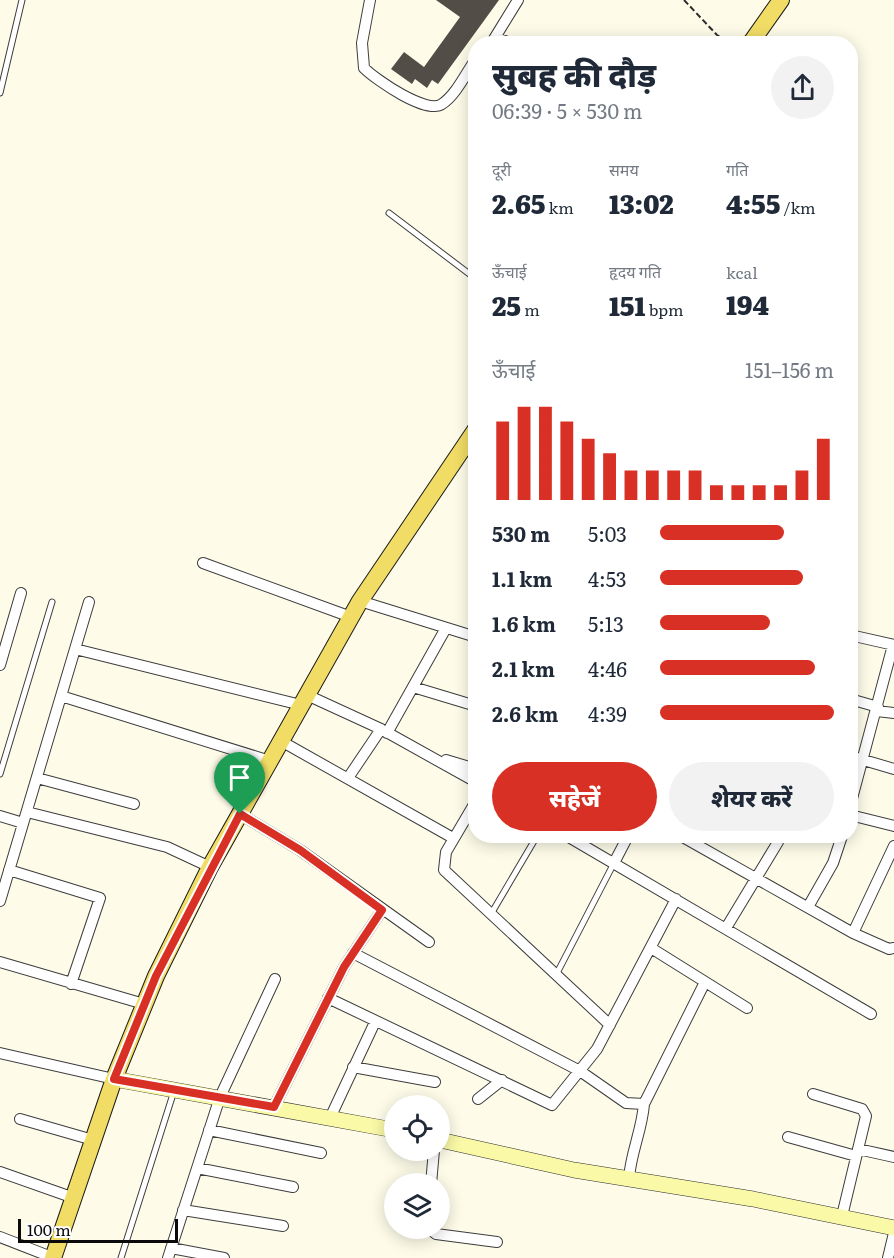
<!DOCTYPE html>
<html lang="hi">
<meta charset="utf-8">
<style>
:root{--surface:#fff;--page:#f2f2f3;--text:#1f2937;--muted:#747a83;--accent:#d93025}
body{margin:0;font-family:Literata,"Noto Sans Devanagari",serif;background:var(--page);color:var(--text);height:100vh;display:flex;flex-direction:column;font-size:22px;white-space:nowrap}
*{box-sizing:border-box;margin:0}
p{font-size:20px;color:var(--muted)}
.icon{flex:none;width:33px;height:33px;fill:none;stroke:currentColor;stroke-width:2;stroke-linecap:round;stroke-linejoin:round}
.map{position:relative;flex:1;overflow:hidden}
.sheet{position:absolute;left:468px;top:36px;width:390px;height:807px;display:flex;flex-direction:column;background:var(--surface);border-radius:24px;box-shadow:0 3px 15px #0003}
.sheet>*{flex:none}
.buttons{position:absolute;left:384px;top:1095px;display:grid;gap:12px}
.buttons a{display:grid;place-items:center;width:66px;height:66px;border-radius:50%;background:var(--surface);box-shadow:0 3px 15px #0003;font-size:30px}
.scale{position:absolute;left:18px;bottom:15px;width:160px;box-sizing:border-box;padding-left:6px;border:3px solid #0a0a0a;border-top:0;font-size:16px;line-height:21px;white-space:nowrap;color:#0a0a0a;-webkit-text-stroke:4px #fff;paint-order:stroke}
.pin{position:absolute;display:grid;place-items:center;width:51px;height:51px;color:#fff;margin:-62px -26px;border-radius:50% 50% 50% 0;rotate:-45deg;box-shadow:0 0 6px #0007}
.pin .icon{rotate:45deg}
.round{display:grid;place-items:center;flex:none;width:63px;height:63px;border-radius:32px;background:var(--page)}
.summary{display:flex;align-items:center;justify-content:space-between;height:102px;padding:0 24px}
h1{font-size:33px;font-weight:800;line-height:45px}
.figures{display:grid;grid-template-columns:repeat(3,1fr);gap:9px;height:102px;padding:6px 24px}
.figures div{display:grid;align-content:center}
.figures b{font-size:26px;font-weight:800}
.figures small{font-size:16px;font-weight:400}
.figures p{font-size:16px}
.chart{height:168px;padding:12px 24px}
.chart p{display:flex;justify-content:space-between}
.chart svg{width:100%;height:108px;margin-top:6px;stroke:var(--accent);stroke-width:6}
.action{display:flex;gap:12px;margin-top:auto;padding:12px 24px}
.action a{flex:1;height:69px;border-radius:36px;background:var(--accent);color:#fff;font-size:24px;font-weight:800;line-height:69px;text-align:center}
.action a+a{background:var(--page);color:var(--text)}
ul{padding:0 24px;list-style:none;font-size:20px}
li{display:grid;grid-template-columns:96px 72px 1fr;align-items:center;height:45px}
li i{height:15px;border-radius:8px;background:var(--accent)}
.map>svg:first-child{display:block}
.building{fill:#524d47}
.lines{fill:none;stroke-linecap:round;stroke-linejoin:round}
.lane-casing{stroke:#3d3d3d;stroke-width:7}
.street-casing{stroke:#3d3d3d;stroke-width:12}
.secondary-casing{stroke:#2c2c2c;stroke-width:16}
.primary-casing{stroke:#1b1b1b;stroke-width:18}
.path{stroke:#2c2c2c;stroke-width:2;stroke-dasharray:6 3;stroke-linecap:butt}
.lane{stroke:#fff;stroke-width:5}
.street{stroke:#fff;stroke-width:10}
.secondary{stroke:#faf9a7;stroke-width:15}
.primary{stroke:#f1dc66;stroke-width:16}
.route-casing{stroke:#fff;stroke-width:12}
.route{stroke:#d93025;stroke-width:8}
</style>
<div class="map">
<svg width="894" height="1258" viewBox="0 0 894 1258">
<rect width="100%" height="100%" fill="#fefce9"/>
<path class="building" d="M 436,0 L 499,0 L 438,84 L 432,80 L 427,88 L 415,79 L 412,84 L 391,69 L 404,52 L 424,67 L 460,17 Z"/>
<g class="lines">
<g class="lane-casing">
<path id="lane" d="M 0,93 L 22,0
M 389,213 L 476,279
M 0,774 L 52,602
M 491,914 L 537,836
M 556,975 L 614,863
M 121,1258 L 174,1091"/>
</g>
<g class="street-casing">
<path id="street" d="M 370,0 L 362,43 L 364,68 C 376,80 427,115 442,104 C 456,95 466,73 476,59
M 494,39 L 518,0
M 486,44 L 499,39 L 513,44
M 203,563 L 351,617
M 360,601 L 476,637
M 850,635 L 894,645
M 75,649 L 301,705
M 0,665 L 21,593
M 413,687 L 476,706
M 307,695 L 381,729 L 476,782
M 61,696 L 270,761
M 850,699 L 878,707
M 877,711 L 894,713
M 387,733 L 446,628
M 281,741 L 453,838
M 850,756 L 894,769
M 446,760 L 476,769
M 37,778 L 134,804
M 348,778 L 381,729
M 476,801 L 446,852 L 444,870 L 610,1025
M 850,806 L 893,645
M 27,812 L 167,847 L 210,867
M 240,814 L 300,850 L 429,942
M 850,815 L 894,826
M 0,816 L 23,823
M 567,836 L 871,1014
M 681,836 L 853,933 L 889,949 L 894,948
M 614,863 L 628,836
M 9,870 L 100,898 L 71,984
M 0,901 L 89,602
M 808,907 L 833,863 L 842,836
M 726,928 L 778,842 L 778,836
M 853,933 L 894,846
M 651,948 L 747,1008
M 353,953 L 580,1071 L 626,1103 L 644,1104
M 0,962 L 144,1004
M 328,998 L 552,1105 L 597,1049 L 676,899
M 0,1053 L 114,1079
M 353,1067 L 435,1082
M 813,1094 L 862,1109 L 866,1116 L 842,1216
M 478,1099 L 502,1080
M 274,1107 L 344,967 L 382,910
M 330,1118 L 375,1022
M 20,1119 L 93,1140
M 209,1130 L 321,1153
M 788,1137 L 856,1156
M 858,1149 L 894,1157
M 197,1168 L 293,1187
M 0,1172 L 74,1198
M 629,1178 C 631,1152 642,1130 644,1104 L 705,982
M 431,1184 L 434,1150
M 183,1210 L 283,1226
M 428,1228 L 436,1234 L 497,1242
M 0,1237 L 54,1258
M 171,1248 L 224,1258
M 168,1258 L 220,1097 L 275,979
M 888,1258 L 894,1233"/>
</g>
<g class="secondary-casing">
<path id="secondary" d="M 114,1079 L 394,1130
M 440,1140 L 574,1170 L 753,1199 L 894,1228"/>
</g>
<g class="primary-casing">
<path id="primary" d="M 750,44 L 781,0
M 53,1258 L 114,1079 L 156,976 L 210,867 L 360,601 L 476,429"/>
</g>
<path class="path" d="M 684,0 L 717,35 L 732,44"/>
<use href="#lane" class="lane"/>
<use href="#street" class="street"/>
<use href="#secondary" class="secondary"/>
<use href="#primary" class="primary"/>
</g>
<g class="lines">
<g class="route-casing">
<path id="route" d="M 240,814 L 300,850 L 382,910 L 344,967 L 274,1107 L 114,1079 L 156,976 Z"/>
</g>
<use href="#route" class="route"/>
</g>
</svg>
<div class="buttons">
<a><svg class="icon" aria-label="locate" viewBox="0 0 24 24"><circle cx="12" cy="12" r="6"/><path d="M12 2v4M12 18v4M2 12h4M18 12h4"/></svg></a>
<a><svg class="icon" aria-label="layers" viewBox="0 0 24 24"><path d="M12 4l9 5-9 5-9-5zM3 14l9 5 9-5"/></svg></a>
</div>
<div class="scale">100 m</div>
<div class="pin" style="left:240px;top:814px;background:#1e9e55"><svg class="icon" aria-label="arrive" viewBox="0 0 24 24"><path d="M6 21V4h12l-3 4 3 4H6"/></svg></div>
<section class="sheet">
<div class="summary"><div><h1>सुबह की दौड़</h1><p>06:39 · 5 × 530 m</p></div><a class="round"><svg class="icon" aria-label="share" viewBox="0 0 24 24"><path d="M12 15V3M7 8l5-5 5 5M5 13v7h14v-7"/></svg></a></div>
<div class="figures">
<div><p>दूरी</p><b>2.65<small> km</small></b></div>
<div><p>समय</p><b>13:02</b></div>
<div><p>गति</p><b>4:55<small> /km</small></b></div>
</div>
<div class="figures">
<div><p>ऊँचाई</p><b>25<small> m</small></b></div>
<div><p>हृदय गति</p><b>151<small> bpm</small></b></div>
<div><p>kcal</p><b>194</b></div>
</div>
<div class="chart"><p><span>ऊँचाई</span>151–156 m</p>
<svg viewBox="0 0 160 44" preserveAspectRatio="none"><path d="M5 44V12M15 44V6M25 44V6M35 44V12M45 44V19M55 44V25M65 44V32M75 44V32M85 44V32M95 44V32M105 44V38M115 44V38M125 44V38M135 44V38M145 44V32M155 44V19"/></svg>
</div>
<ul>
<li><b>530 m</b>5:03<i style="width:71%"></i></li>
<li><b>1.1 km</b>4:53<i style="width:82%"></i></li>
<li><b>1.6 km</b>5:13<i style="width:63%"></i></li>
<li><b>2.1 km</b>4:46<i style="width:89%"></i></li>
<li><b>2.6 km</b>4:39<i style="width:100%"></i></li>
</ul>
<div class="action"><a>सहेजें</a><a>शेयर करें</a></div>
</section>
</div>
